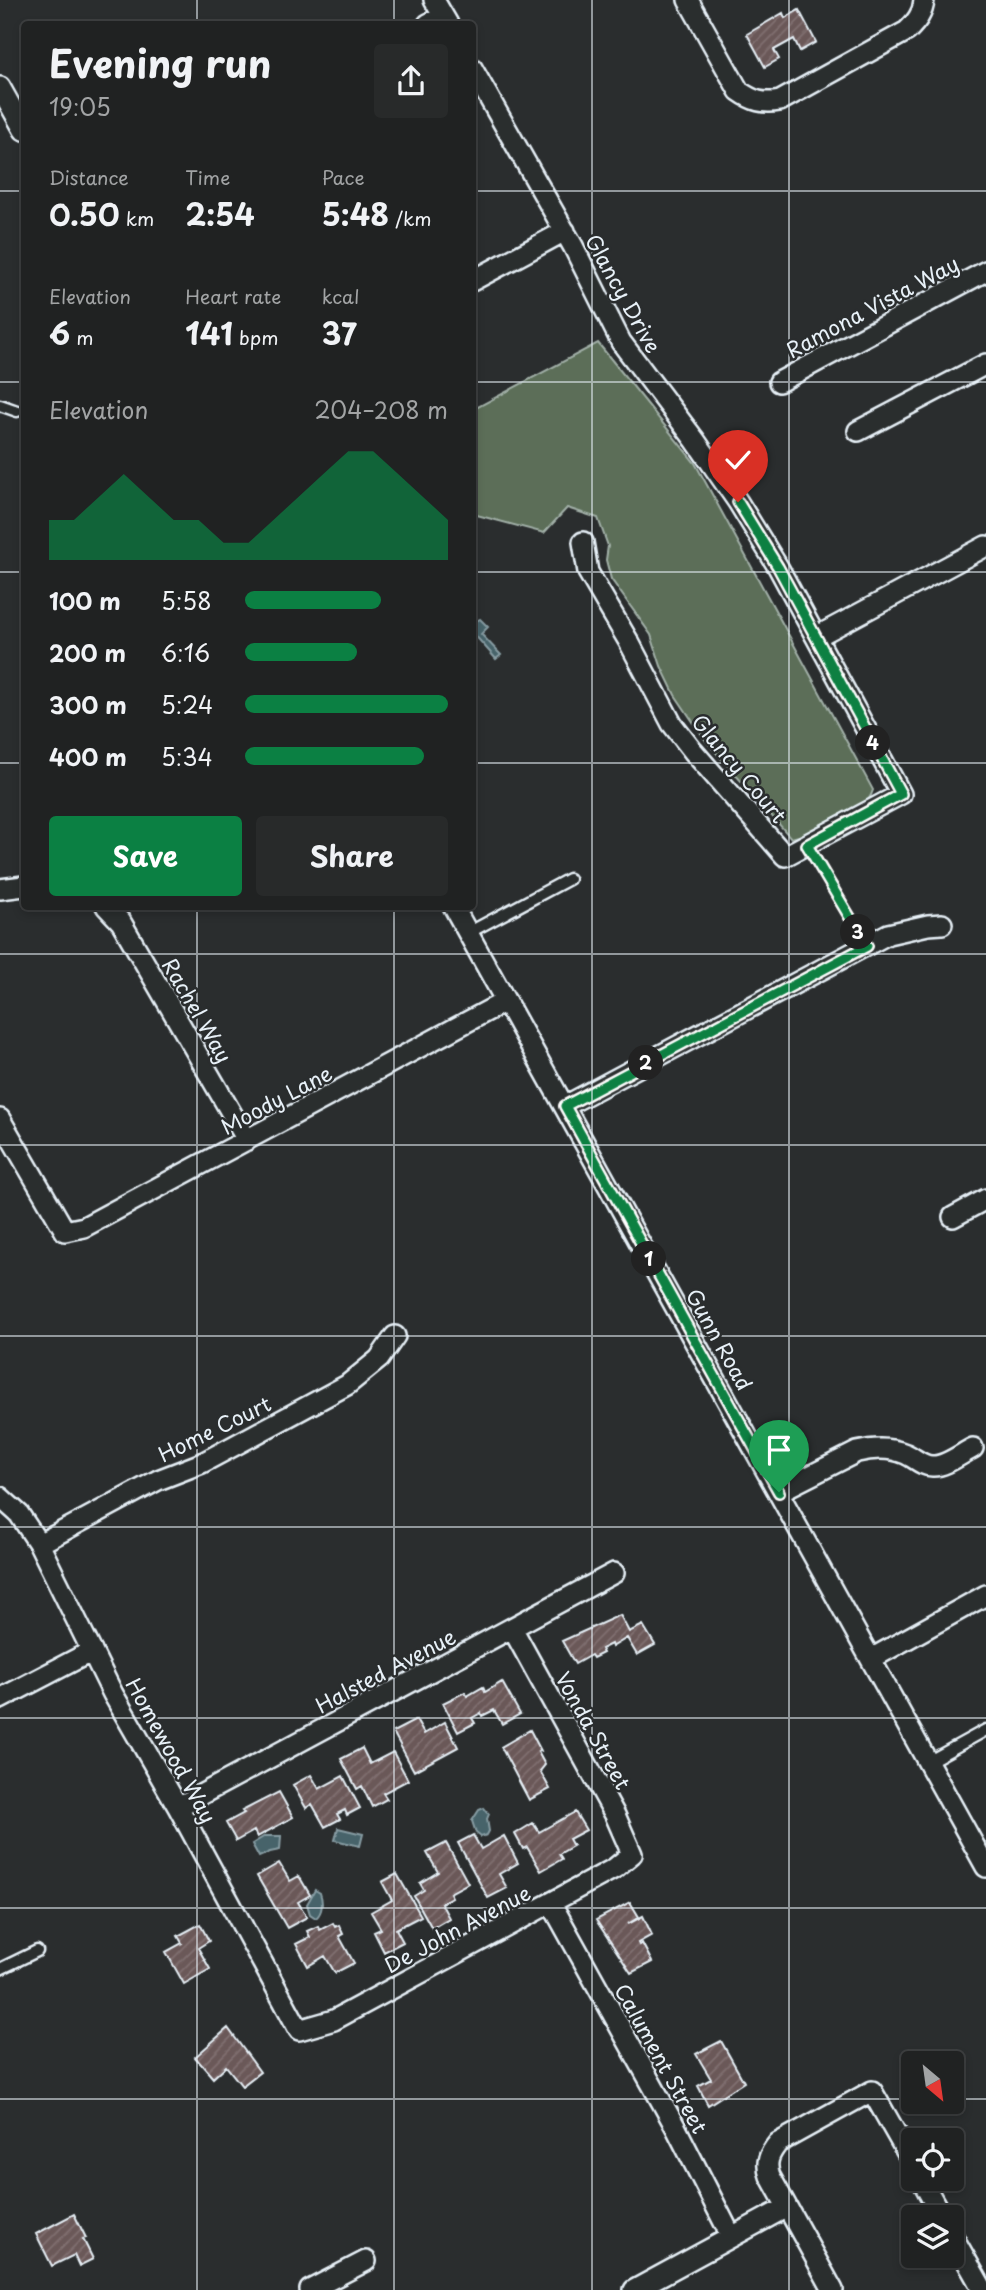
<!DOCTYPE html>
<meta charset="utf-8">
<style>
:root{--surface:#202222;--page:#282a2a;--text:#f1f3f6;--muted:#a2a4a5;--line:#3d3f40;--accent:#0b8043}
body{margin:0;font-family:"Playpen Sans",sans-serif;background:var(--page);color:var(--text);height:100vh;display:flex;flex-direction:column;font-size:26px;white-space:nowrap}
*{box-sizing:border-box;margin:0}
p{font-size:23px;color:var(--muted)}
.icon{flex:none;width:38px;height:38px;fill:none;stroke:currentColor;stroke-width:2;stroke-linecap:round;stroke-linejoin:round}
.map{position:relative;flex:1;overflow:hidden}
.details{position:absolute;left:21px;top:21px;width:455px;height:889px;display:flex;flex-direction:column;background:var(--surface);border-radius:7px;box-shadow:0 4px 10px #0003,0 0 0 2px var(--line)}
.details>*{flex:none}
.needle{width:46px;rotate:151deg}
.fabs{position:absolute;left:901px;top:2051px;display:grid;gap:14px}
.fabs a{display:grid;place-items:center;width:63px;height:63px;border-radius:7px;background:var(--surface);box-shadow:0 4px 10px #0003,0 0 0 2px var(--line);font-size:35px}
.pin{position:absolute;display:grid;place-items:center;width:60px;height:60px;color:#fff;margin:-72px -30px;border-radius:50% 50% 50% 0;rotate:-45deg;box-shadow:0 0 7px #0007}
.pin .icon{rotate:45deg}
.km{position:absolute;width:35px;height:35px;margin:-18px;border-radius:50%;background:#222;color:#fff;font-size:19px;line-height:35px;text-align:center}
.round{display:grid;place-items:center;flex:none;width:74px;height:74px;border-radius:7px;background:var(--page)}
.head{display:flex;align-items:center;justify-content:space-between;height:119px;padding:0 28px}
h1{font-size:38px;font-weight:700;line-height:52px}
.figures{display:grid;grid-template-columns:repeat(3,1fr);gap:10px;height:119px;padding:7px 28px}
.figures div{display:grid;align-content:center}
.figures b{font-size:30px;font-weight:700}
.figures small{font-size:19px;font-weight:400}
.figures p{font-size:19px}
.chart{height:196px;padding:14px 28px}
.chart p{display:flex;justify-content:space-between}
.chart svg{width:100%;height:126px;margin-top:7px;fill:var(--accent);opacity:.7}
.cta{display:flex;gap:14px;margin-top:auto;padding:14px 28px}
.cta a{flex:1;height:80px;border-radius:7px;background:var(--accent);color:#fff;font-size:28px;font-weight:700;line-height:80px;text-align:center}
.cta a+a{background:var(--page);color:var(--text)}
ul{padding:0 28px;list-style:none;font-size:23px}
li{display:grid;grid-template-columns:112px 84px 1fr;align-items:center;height:52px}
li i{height:18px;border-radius:9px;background:var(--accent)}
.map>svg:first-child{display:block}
.green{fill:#5b6e58;stroke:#a2b0a8;stroke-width:2}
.water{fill:#46646a;stroke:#879ca3;stroke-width:2}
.building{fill:url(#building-hatch);stroke:#e8f1f8;stroke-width:2}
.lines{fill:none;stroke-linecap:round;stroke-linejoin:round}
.lane-casing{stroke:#e8f1f8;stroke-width:15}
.street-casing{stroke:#e8f1f8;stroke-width:24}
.path{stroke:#e8f1f8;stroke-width:3.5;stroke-dasharray:7 5;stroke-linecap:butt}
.lane{stroke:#2a2d2e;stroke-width:10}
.street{stroke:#2a2d2e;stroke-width:19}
.route-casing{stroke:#fff;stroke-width:14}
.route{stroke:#0b8043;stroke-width:9}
.grid{fill:none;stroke:#e8f1f8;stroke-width:2;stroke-opacity:0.55}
.labels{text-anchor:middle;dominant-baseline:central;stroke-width:5;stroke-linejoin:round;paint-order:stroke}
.street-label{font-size:21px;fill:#e8f1f8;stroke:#2a2d2e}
</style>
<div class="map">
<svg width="986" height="2290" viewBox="0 0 986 2290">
<defs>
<pattern id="building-hatch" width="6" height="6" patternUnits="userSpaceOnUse" patternTransform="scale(1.75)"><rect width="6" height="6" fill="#6b5858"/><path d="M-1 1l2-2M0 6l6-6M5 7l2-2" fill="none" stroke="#807071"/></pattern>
</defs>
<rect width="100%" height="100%" fill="#2a2d2e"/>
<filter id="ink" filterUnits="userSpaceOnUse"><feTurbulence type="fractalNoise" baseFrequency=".0143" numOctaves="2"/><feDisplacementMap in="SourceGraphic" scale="14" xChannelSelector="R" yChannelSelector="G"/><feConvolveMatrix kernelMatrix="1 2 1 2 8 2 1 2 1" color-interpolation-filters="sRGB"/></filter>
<g filter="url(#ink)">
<path class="green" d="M 598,343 L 695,463 L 873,790 C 865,817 816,832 791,838 L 706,741 L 675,695 L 661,666 L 651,635 L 611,579 L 606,560 L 608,546 L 598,518 L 567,508 L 544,533 L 473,514 L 472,410 Z"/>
<path class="water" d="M 480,619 L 488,627 L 481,634 L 501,655 L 496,659 L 473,633 L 473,623 Z
M 484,1808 L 489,1814 L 487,1819 L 489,1831 L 487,1835 L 481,1837 L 476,1833 L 472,1821 L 479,1810 Z
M 338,1828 L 363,1834 L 360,1846 L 335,1840 Z
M 265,1836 L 281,1836 L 280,1850 L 270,1852 L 259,1857 L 252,1844 Z
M 315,1890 L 320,1893 C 323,1901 323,1912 316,1918 L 310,1914 L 307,1904 Z"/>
<path class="building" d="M 799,10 L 816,42 L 800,51 L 794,39 L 774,50 L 779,59 L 765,67 L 747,34 L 783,13 L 785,18 Z
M 620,1615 L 629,1632 L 643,1625 L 655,1645 L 637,1655 L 627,1638 L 612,1647 L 611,1644 L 601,1649 L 603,1653 L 593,1658 L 591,1655 L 575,1664 L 562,1641 Z
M 502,1682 L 520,1714 L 502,1724 L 494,1710 L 482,1716 L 481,1713 L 472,1718 L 475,1723 L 458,1732 L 443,1703 L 465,1692 L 467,1696 L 483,1687 L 485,1692 Z
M 416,1720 L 424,1734 L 445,1722 L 458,1747 L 414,1771 L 393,1732 Z
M 530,1730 L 541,1751 L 538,1752 L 545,1765 L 540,1771 L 550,1789 L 529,1800 L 501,1747 Z
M 362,1748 L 370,1764 L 393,1752 L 408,1780 L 383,1793 L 387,1799 L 372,1807 L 362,1786 L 357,1789 L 341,1759 Z
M 311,1775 L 319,1789 L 343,1776 L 360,1808 L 347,1815 L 345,1810 L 337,1814 L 340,1819 L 325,1827 L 312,1804 L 306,1808 L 293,1785 Z
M 279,1792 L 293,1817 L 257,1837 L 254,1831 L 236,1841 L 226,1823 L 244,1813 L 242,1811 Z
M 575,1812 L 586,1830 L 569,1839 L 573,1846 L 559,1854 L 562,1859 L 541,1871 L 527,1847 L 523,1849 L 515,1834 L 533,1823 L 539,1832 Z
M 473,1835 L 481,1849 L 504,1836 L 518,1863 L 499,1874 L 507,1888 L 488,1898 L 458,1843 Z
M 446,1843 L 468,1883 L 450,1893 L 452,1897 L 441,1903 L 449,1918 L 432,1928 L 414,1896 L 424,1890 L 420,1883 L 438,1872 L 427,1853 Z
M 279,1863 L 290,1881 L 299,1876 L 310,1895 L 298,1902 L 307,1917 L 287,1928 L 257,1876 Z
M 397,1874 L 421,1916 L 396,1929 L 403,1942 L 384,1952 L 374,1932 L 381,1929 L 371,1912 L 392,1900 L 382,1882 Z
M 630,1902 L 639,1917 L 628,1924 L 643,1916 L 652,1935 L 638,1943 L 639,1945 L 642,1943 L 652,1962 L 631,1973 L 596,1920 Z
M 333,1923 L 335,1927 L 339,1925 L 343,1934 L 339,1936 L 354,1963 L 335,1973 L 325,1956 L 308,1966 L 296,1944 L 310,1937 L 307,1931 L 318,1926 L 320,1930 Z
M 200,1924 L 209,1941 L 198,1948 L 210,1969 L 184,1984 L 166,1952 L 182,1943 L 178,1936 Z
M 228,2028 L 260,2072 L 242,2086 L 226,2066 L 213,2078 L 195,2057 Z
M 721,2041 L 744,2082 L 708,2105 L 698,2086 L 711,2079 L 696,2054 Z
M 74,2214 L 86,2238 L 83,2239 L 93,2259 L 79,2266 L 74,2255 L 52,2266 L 36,2234 Z"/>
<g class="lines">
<g class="lane-casing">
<path id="lane" d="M 0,405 L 17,411
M 468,933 L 569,879
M 928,1762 L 986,1730
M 0,1969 L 37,1951"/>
</g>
<g class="street-casing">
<path id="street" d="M 434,0 L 448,24
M 688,0 L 739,91 C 753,101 763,104 780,101 L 907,31 C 916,22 923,14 924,0
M 428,24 L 443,16
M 472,68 L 573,246 L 621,342 L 695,440 L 738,502 L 778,567 L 901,794 L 785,856 L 693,751 L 672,724 L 629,642 L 588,572 L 583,542
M 0,87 L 24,130
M 472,281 L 565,231
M 779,382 L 986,271
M 858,431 L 986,364
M 816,637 L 986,546
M 0,889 L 24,886
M 106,906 L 121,922 L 247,1140
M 453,906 L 986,1867
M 565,1106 L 888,934 L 928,925 L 942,924
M 0,1119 L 65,1231 L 84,1227 L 506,1001
M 953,1217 L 986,1199
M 778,1492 L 857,1452 C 873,1448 890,1447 906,1454 C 915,1458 922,1466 932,1466 C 945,1467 961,1454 973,1448
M 0,1497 L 19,1514 L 39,1544 L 113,1694 L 178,1807 L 299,2030 L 334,2020 L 615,1868 L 632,1854 L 615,1815 L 512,1628
M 39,1544 L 158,1480 L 202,1463 L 347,1385 L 379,1359 L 395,1336
M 871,1659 L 986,1595
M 0,1699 L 92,1651
M 178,1807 L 614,1573
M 551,1903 L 676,2128 L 731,2236
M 921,2179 L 942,2217
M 952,2235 L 983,2290
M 310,2290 L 366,2261
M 634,2290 L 787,2207
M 833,2290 L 770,2176 C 765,2163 769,2154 778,2143 L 872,2091 L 914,2165"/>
</g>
<path class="path" d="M 816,860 L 857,929"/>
<use href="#lane" class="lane"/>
<use href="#street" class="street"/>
</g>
</g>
<g class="lines" filter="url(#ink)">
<g class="route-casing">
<path id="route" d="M 738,502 L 778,567 L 901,794 L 807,845 L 867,946 L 565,1106 L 779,1492"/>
</g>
<use href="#route" class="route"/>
</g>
<path class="grid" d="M 197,0 L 197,24M 394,0 L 394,24M 592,0 L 592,2290M 789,0 L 789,2290M 0,191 L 24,191M 472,191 L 986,191M 0,382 L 24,382M 472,382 L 986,382M 0,572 L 24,572M 472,572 L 986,572M 0,763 L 24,763M 472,763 L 986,763M 197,906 L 197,2290M 394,906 L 394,2290M 0,954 L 986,954M 0,1145 L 986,1145M 0,1336 L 986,1336M 0,1527 L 986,1527M 0,1718 L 986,1718M 0,1908 L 986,1908M 0,2099 L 914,2099M 952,2099 L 986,2099"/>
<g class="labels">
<g class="street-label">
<text transform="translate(624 293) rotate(61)">Glancy Drive</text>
<text transform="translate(872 306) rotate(-28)">Ramona Vista Way</text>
<text transform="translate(740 768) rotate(50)">Glancy Court</text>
<text transform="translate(198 1010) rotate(60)">Rachel Way</text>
<text transform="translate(276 1099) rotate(-28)">Moody Lane</text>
<text transform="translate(720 1339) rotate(61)">Gunn Road</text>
<text transform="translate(214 1428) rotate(-26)">Home Court</text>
<text transform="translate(385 1670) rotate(-28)">Halsted Avenue</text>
<text transform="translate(594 1730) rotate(61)">Vonda Street</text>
<text transform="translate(172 1750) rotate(61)">Homewood Way</text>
<text transform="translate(457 1928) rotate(-28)">De John Avenue</text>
<text transform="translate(662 2058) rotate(61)">Calument Street</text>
</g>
</g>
</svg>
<div class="fabs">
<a><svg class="needle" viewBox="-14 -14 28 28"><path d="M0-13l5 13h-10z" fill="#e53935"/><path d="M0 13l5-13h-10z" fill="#a2a4a5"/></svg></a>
<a><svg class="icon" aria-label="locate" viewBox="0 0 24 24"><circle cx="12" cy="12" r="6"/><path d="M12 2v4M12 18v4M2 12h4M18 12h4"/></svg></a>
<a><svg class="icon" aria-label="layers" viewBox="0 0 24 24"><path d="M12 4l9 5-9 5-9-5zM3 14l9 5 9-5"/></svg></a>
</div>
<div class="pin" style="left:779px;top:1492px;background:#1e9e55"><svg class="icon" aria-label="arrive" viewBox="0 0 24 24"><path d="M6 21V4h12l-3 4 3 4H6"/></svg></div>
<div class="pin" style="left:738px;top:502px;background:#d93025"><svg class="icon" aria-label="check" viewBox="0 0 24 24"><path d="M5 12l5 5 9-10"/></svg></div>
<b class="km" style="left:649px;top:1259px">1</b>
<b class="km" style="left:646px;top:1063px">2</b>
<b class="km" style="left:858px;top:932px">3</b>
<b class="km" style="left:873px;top:743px">4</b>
<section class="details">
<div class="head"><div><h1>Evening run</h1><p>19:05</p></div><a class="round"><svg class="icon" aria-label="share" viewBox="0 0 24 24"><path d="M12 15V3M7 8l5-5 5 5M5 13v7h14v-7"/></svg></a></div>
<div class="figures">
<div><p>Distance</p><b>0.50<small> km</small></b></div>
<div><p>Time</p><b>2:54</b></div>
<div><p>Pace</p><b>5:48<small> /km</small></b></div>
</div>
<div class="figures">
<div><p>Elevation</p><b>6<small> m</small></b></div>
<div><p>Heart rate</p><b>141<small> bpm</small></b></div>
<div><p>kcal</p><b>37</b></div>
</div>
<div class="chart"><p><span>Elevation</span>204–208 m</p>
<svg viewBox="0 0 160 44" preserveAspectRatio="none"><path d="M0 44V30L10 30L20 22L30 14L40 22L50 30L60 30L70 38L80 38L90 30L100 22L110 14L120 6L130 6L140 14L150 22L160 30V44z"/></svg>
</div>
<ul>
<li><b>100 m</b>5:58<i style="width:67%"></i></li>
<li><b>200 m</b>6:16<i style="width:55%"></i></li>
<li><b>300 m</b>5:24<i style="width:100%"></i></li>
<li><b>400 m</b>5:34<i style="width:88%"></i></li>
</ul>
<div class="cta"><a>Save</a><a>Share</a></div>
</section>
</div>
